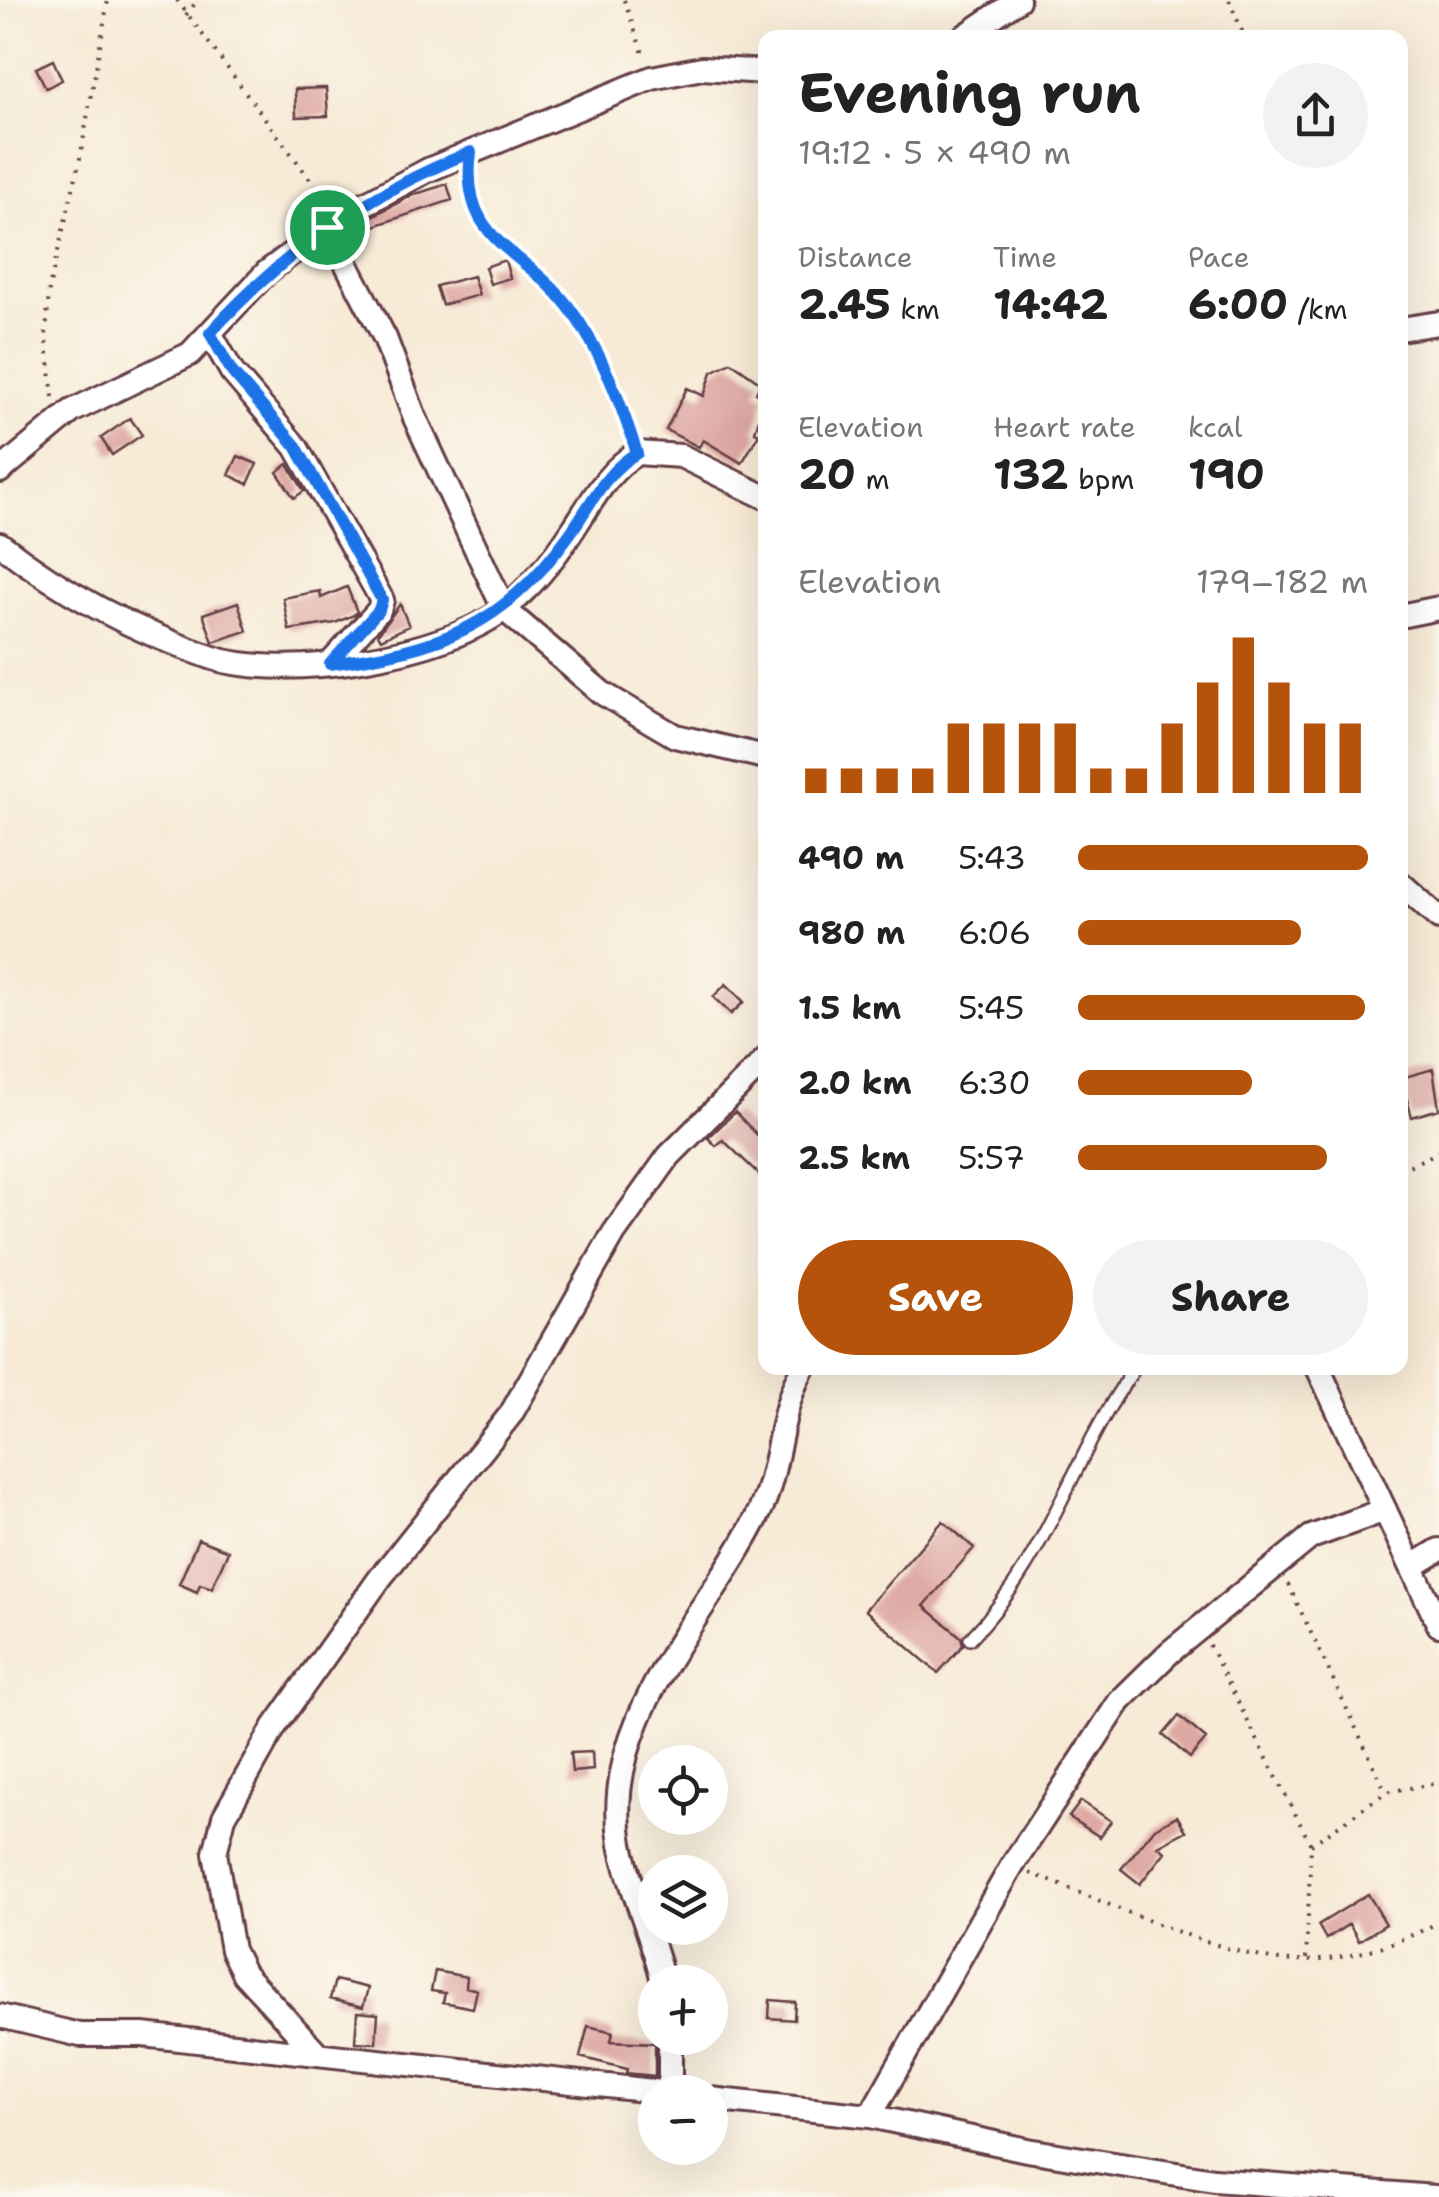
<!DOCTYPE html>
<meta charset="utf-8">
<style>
:root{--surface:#fff;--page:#f2f2f2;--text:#222;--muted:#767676;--accent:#b45309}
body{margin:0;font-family:"Shantell Sans",sans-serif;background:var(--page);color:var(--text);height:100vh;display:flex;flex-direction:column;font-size:38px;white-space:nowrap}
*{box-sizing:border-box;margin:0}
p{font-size:32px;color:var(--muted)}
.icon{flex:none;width:55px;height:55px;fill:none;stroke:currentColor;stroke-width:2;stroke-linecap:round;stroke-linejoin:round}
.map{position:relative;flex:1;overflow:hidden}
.sheet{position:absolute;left:758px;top:30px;width:650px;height:1345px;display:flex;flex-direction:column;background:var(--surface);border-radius:20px;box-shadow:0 10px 40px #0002}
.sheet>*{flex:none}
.tools{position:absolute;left:638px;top:1745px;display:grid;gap:20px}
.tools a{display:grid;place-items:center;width:90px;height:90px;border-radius:50%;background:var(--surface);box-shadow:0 10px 40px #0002;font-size:50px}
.pin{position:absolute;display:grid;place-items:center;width:85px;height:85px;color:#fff;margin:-42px;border:5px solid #fff;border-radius:50%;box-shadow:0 2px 10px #0007}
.round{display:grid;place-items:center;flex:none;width:105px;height:105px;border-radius:52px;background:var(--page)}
.overview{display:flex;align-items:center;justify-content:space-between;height:170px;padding:0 40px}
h1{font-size:55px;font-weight:700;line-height:75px}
.metrics{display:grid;grid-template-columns:repeat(3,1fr);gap:15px;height:170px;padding:10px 40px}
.metrics div{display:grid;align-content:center}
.metrics b{font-size:42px;font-weight:700}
.metrics small{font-size:28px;font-weight:400}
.metrics p{font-size:28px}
.chart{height:280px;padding:20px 40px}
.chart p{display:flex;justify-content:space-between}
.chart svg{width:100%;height:180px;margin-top:10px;stroke:var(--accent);stroke-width:6}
.button{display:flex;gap:20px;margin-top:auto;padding:20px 40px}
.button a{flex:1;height:115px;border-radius:60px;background:var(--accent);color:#fff;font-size:40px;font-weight:700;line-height:115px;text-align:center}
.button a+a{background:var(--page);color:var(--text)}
ul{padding:0 40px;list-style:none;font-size:32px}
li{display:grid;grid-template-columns:160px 120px 1fr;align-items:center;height:75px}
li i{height:25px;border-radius:12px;background:var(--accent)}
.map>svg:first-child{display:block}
.building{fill:#dea8a3}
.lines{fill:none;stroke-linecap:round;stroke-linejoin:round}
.service-casing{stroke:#643d45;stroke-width:16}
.minor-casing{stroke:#643d45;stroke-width:28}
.path{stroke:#643d45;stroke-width:4;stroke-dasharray:2.5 8;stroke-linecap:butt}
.service{stroke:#fff;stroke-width:11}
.minor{stroke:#fff;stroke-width:22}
.route-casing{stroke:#fff;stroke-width:20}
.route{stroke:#1a73e8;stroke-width:12}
</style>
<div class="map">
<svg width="1439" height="2197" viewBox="0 0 1439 2197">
<rect width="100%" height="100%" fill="#fbf7ec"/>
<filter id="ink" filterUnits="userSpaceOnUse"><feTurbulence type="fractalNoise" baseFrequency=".01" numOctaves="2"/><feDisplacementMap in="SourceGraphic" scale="20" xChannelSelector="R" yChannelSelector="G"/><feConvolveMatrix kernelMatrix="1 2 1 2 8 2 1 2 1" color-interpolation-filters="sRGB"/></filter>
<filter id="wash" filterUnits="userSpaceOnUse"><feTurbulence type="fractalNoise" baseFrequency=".0048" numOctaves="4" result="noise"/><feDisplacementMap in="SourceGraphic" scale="40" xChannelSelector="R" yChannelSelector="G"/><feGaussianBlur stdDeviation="2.25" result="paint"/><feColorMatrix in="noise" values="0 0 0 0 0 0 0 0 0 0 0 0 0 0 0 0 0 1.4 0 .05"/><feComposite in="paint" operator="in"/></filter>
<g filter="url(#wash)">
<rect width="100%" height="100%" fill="#f7ead6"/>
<g id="blocks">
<path class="building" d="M 53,60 L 62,80 L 46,88 L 36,68 Z
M 326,88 L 328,116 L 296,117 L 295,89 Z
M 447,184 L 452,200 L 350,234 L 348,229 L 413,195 Z
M 505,260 L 510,278 L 490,284 L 485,267 Z
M 473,276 L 479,295 L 442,305 L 436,286 Z
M 731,362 L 761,383 L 756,393 L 765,397 L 755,432 L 759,434 L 742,463 L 703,440 L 699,447 L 666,430 L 687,388 L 704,396 L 712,372 Z
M 130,418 L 142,435 L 112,455 L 101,438 Z
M 238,456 L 257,464 L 248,484 L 229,475 Z
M 288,464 L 304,491 L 294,498 L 277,472 Z
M 347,587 L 357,612 L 354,615 L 335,623 L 289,630 L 283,598 L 320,591 L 321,598 Z
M 238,602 L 247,631 L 213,642 L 203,614 Z
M 400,604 L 409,626 L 381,639 L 378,634 Z
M 726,984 L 744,1002 L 731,1014 L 713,997 Z
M 1433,1069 L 1439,1109 L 1412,1117 L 1401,1078 Z
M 735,1112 L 765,1143 L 765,1180 L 723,1140 L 716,1146 L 708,1138 Z
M 943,1521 L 974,1548 L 924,1606 L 961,1637 L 963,1645 L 938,1673 L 865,1610 Z
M 198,1539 L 228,1551 L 212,1588 L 200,1584 L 197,1592 L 179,1584 Z
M 1179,1716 L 1206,1739 L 1190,1758 L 1163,1735 Z
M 592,1752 L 593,1770 L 572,1772 L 570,1753 Z
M 1081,1801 L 1111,1821 L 1100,1837 L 1069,1817 Z
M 1177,1816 L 1186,1831 L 1158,1846 L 1165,1852 L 1140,1884 L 1121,1869 L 1155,1828 Z
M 1368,1894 L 1386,1924 L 1359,1941 L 1349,1924 L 1326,1939 L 1318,1925 Z
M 435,1971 L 467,1977 L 466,1987 L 477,1990 L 473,2008 L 443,2002 L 445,1993 L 431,1991 Z
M 335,1980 L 368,1988 L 363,2007 L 330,1999 Z
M 770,2000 L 795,2002 L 794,2020 L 769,2018 Z
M 357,2012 L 378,2014 L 376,2043 L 355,2042 Z
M 588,2026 L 613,2032 L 611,2041 L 655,2043 L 655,2076 L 626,2073 L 627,2069 L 580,2057 Z"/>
</g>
</g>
<g filter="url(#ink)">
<use href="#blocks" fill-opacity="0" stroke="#643d45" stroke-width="2.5"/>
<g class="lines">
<g class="service-casing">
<path id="service" d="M 970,1639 C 1051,1556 1070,1458 1135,1368"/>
</g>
<g class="minor-casing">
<path id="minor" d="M 962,38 L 1018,0
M 327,227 L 385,338 L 415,418 L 504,609 L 602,693 L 675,736 L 765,757
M 1400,329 L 1439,323
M 210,333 L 232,372 L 296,447 L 382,600 L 379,610 L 330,664
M 0,471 L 72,411 L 190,354 L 267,272 L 340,217 L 428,170 L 652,78 L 702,68 L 765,72
M 0,544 C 63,593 137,632 213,658 C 285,681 446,656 505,608 C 531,587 556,556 574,528 C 592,501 608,470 637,453 L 681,456 L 765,497
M 1400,616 L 1439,608
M 1400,883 L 1439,918
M 1318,1368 L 1439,1625
M 1413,1566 L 1439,1550
M 663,1982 C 653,1935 630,1891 621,1844 C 599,1719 708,1617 759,1513 C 781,1467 778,1411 803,1368
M 0,2016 L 80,2035 L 143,2035 L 662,2092
M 318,2054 L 244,1974 L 232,1950 L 215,1853 L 224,1817 L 275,1726 L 380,1578 L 511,1414 L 614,1233 L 669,1156 L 765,1060
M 670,2092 L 670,2038
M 710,2099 L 870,2116 L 1027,2150 L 1214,2180 L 1435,2197
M 870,2116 L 1012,1866 L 1120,1701 L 1170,1652 L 1311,1537 L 1385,1510"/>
</g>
<path class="path" d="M 177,0 L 327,202
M 624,0 L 645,59
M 1229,0 L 1245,38
M 186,15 L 198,0
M 468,177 C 461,235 540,268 569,307 C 598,345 616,387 630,432
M 53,397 L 46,335 L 49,288 L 79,164 L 108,0
M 1400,1170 L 1439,1152
M 1288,1584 L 1386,1792
M 1209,1645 L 1311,1845 L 1306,1960
M 1311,1845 L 1386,1792 L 1439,1783
M 1030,1873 C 1101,1900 1189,1941 1261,1957 C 1319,1970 1389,1949 1439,1922"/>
<use href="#service" class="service"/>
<use href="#minor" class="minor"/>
</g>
</g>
<g class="lines" filter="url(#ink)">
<g class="route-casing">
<path id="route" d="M 471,152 C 459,243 524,248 568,306 C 602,351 620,401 637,453 C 605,471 590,506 569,535 C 501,629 441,648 330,664 L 379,610 L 382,600 L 296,446 L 232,372 L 210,333 C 287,249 365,195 471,152 Z"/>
</g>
<use href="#route" class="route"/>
</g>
</svg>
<div class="tools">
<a><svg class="icon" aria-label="locate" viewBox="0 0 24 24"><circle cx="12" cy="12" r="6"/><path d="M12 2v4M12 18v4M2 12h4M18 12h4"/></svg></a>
<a><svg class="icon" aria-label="layers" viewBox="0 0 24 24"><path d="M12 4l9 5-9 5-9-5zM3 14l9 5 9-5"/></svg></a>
<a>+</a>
<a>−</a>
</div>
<div class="pin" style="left:327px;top:227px;background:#1e9e55"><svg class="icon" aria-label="arrive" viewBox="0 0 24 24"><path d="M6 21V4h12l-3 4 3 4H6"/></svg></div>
<section class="sheet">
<div class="overview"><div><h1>Evening run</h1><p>19:12 · 5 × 490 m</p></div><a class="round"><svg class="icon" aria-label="share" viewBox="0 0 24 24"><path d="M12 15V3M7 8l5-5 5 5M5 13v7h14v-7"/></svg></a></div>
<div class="metrics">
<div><p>Distance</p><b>2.45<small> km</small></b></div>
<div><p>Time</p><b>14:42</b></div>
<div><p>Pace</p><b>6:00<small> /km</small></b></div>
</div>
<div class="metrics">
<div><p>Elevation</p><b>20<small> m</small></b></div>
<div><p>Heart rate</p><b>132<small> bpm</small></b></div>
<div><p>kcal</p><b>190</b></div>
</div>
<div class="chart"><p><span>Elevation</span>179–182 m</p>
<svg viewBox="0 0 160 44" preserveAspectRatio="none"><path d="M5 44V38M15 44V38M25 44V38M35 44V38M45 44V27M55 44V27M65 44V27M75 44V27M85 44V38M95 44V38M105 44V27M115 44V17M125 44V6M135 44V17M145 44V27M155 44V27"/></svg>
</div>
<ul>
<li><b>490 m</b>5:43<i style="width:100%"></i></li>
<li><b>980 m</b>6:06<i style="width:77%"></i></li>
<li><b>1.5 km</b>5:45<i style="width:99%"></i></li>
<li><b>2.0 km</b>6:30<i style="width:60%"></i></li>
<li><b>2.5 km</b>5:57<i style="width:86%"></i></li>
</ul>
<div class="button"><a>Save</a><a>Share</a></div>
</section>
</div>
